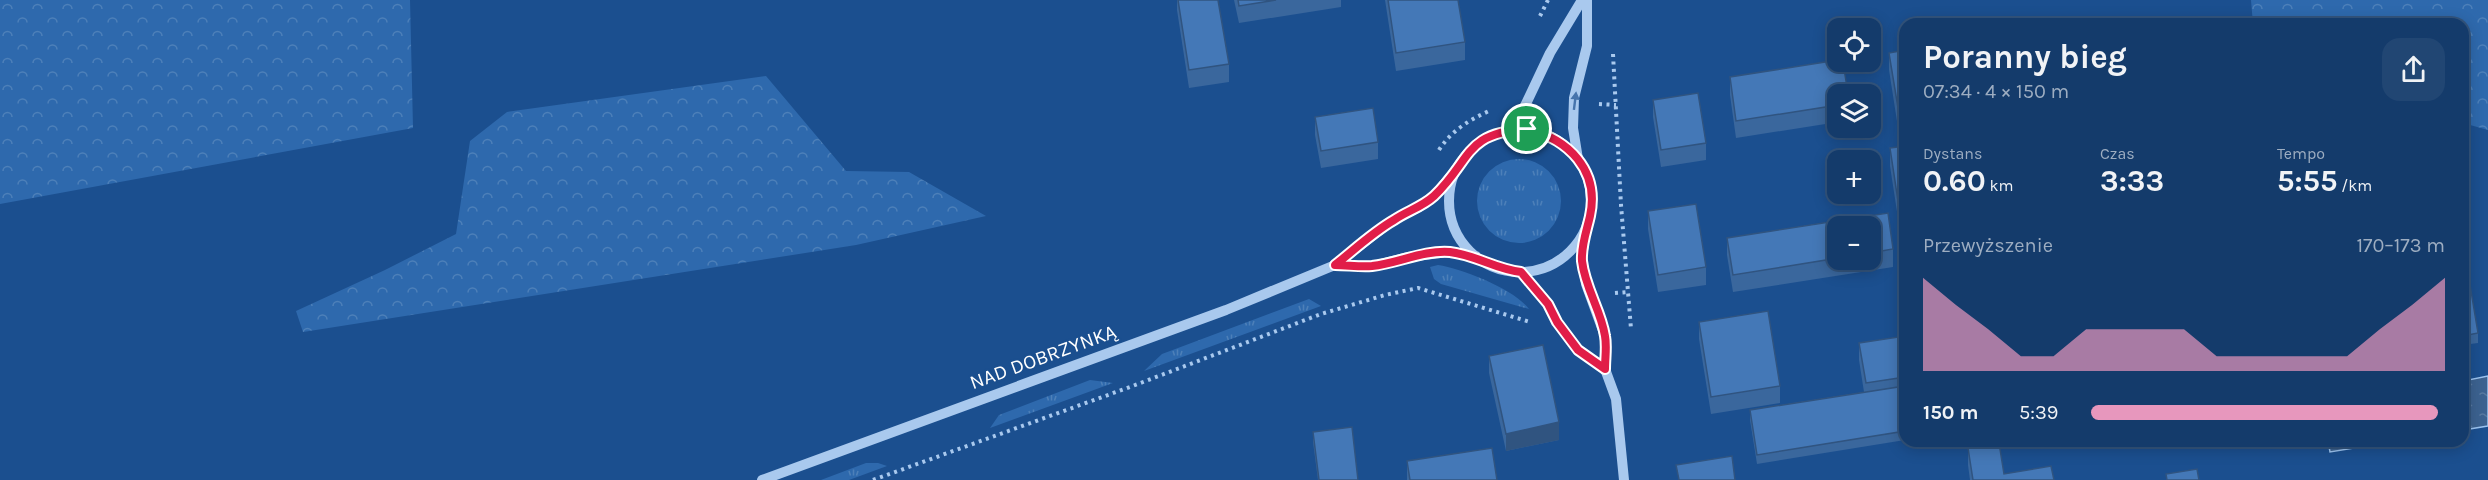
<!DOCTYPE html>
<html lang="pl">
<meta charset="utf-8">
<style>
:root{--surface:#143b6b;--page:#214673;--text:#f1f3f6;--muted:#9dadc1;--line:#33557e;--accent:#e797bd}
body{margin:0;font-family:Karla,sans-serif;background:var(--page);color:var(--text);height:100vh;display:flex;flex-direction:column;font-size:22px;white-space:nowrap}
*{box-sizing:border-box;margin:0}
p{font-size:20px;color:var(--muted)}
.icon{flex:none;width:33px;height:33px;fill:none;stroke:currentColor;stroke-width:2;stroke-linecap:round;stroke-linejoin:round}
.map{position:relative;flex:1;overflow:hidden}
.sheet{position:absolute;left:1899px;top:18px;width:570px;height:429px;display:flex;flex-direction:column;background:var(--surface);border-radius:18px;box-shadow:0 3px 15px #0003,0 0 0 2px var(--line)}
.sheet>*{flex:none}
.buttons{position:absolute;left:1827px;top:18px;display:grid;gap:12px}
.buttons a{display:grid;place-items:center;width:54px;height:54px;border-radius:12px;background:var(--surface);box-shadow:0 3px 15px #0003,0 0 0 2px var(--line);font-size:30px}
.pin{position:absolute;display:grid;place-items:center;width:51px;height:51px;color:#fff;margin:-26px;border:3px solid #fff;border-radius:50%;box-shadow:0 2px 6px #0007}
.round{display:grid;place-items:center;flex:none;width:63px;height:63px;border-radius:18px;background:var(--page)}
.headline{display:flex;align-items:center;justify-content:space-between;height:102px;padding:0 24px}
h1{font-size:33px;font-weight:700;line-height:45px}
.metrics{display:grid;grid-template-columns:repeat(3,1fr);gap:9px;height:102px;padding:6px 24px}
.metrics div{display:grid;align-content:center}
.metrics b{font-size:30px;font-weight:700}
.metrics small{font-size:16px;font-weight:400}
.metrics p{font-size:16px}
.chart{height:168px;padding:12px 24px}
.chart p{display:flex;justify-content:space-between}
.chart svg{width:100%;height:108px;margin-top:6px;fill:var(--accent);opacity:.7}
ul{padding:0 24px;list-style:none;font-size:20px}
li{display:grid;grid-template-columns:96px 72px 1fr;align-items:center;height:45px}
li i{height:15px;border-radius:8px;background:var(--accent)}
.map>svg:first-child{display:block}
.grass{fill:url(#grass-tufts)}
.forest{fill:url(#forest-crowns)}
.water{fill:url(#water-ripples);stroke:#9cc4f0;stroke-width:1.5}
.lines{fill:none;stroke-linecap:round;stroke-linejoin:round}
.path{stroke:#a9c9ee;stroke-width:4;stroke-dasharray:3 4.5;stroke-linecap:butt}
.tertiary{stroke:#a9c9ee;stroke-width:10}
.wall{fill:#3a679d;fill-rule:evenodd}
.shaded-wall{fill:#305480}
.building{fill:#4478b7;stroke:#305480;stroke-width:1.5}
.oneway{fill:#4674ac}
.route-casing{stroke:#fff;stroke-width:12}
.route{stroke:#e11d48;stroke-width:8}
.labels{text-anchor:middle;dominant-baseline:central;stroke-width:4.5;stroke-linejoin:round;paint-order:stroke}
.street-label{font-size:20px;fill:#fff;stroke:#1b4f8f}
</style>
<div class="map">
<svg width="2488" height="480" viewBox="0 0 2488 480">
<defs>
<pattern id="grass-tufts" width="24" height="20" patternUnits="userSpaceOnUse" patternTransform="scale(1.5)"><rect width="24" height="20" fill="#2e69ad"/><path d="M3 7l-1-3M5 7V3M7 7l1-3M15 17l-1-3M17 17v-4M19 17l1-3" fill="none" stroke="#4d80b9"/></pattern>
<pattern id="forest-crowns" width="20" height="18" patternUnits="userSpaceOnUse" patternTransform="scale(1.5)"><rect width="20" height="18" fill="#2e69ad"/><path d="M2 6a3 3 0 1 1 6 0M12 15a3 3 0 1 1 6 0" fill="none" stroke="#4d80b9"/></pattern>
<pattern id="water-ripples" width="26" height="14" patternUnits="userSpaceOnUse" patternTransform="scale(1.5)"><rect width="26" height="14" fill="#3c6290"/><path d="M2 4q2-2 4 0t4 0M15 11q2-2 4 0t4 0" fill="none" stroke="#597aa1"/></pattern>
</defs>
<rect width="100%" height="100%" fill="#1b4f8f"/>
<path class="grass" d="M1477 201a42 42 0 1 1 84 0a42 42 0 1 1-84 0Z
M 1438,265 C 1463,269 1514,289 1529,309 L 1441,284 L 1434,279 L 1430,267 Z
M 1309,299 L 1321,306 L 1144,371 L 1162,354 Z
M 1090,380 L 1113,383 L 990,428 L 999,415 Z
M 866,463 L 878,463 L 887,466 L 849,480 L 821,480 Z"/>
<path class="forest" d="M 0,0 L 410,0 L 413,128 L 0,204 Z
M 2251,0 L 2488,0 L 2488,130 L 2463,123 L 2463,24 L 2253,24 Z
M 766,76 L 846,171 L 909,172 L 986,216 L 856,245 L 303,332 L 296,311 L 385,270 L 456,234 L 470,141 L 507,112 Z"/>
<path class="water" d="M 2488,376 L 2488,426 L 2463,430 L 2463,381 Z
M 2328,441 L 2397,441 L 2330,452 Z"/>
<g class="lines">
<path class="path" d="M 1540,16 L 1548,0
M 1613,54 L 1621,205 L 1631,329
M 1599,104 L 1616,105
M 1439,150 C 1451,131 1469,120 1489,111
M 1615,293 L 1628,292
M 873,480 L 1130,387 L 1321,314 L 1385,295 L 1418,288 L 1530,322"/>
<path class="tertiary" d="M1449 201a71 71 0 1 1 142 0a71 71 0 1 1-142 0Z
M 1507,130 L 1523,110 L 1550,53 L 1582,0
M 1578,159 L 1573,128 L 1574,98 L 1587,46 L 1587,0
M 1585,234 L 1582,259 L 1586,284 L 1605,336 L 1605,369 L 1616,399 L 1624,480
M 1335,265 L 1373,266 L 1408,257 L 1448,252 L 1476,256
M 1521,272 L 1548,304 L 1557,322 L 1578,350 L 1605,369
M 762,480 L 1226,310 L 1335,265 L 1393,220 L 1419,207 L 1434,196 L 1455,171"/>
</g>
<path class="wall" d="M 1177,0 L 1218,0 L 1229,64 L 1229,82 L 1189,88 L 1177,10 Z
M 1234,0 L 1341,0 L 1341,7 L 1239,23 Z
M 1385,0 L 1458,0 L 1465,42 L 1465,60 L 1396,71 Z
M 1905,50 L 1905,251 L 1903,251 L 1890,166 L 1890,148 L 1901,147 L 1889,70 L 1889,53 Z
M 1730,77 L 1838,94 L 1838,122 L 1736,138 L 1730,95 Z
M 1653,100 L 1706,143 L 1706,160 L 1661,167 L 1653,117 Z
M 1315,117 L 1378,142 L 1378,159 L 1321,168 L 1315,135 Z
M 1648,211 L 1706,267 L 1706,285 L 1658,292 L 1648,229 Z
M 1888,213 L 1893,249 L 1893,267 L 1733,292 L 1727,255 L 1727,238 ZM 1838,226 L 1870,226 L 1870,260 L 1838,260 Z
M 2463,243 L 2478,333 L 2478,343 L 2463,345 Z
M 1699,322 L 1780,386 L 1780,403 L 1711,414 L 1699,339 Z
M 1905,336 L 1905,440 L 1757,464 L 1750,420 L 1750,410 L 1864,392 L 1859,360 L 1859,343 Z
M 1489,356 L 1559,440 L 1506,451 L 1489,373 Z
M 1313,432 L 1358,480 L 1318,480 L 1313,442 Z
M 1968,448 L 2004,474 L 2054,480 L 1970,480 L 1968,465 Z
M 1407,461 L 1497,480 L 1407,480 Z"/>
<path class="shaded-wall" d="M 1559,422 L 1559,440 L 1506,451 L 1506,434 Z"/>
<path class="building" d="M 1178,0 L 1218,0 L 1229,64 L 1189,70 Z
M 1238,0 L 1276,0 L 1239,6 Z
M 1388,0 L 1458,0 L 1465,42 L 1396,53 Z
M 1905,50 L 1905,131 L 1902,132 L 1889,53 Z
M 1838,60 L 1838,62 L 1843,62 L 1848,94 L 1838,94 L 1838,105 L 1736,121 L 1730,77 Z
M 1698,93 L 1706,143 L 1661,150 L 1653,100 Z
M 1373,108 L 1378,142 L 1321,151 L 1315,117 Z
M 1905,146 L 1905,234 L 1903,234 L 1890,148 Z
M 1696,204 L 1706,267 L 1658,275 L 1648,211 Z
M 1888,213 L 1893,249 L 1870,253 L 1870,226 L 1838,226 L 1838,258 L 1733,275 L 1727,238 Z
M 2463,243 L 2478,333 L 2463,336 Z
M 1768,311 L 1780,386 L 1711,397 L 1699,322 Z
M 1905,336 L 1905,377 L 1866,383 L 1859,343 Z
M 1543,345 L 1559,422 L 1506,434 L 1489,356 Z
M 1905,386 L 1905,431 L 1757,455 L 1750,410 Z
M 1352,427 L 1358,480 L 1319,480 L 1313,432 Z
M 1999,443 L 2004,474 L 2051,466 L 2054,480 L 1973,480 L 1968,448 Z
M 1492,448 L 1497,480 L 1410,480 L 1407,461 Z
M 1732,456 L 1735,480 L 1679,480 L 1676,465 Z
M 2197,469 L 2199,480 L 2167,480 L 2166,474 Z"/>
<defs><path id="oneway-solid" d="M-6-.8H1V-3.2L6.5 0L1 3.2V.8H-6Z" transform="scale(1.5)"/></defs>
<use class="oneway" href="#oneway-solid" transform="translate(1575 101) rotate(-83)"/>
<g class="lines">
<g class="route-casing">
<path id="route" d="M 1527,129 C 1568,139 1600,170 1590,216 C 1587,230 1581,245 1582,261 C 1585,288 1601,310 1605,336 C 1607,346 1605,358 1605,369 L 1578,350 L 1557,322 L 1548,304 L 1521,272 C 1495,269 1476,255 1450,252 C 1423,250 1399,263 1372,266 C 1360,267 1347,265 1335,265 C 1354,250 1373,232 1394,220 C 1407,211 1422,207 1434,196 C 1472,160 1463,133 1527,129 Z"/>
</g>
<use href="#route" class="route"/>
</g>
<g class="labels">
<g class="street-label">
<text transform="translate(1043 357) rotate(-20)">NAD DOBRZYNKĄ</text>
</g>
</g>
</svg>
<div class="buttons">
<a><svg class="icon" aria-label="locate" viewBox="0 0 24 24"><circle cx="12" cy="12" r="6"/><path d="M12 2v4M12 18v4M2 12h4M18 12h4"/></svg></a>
<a><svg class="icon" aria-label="layers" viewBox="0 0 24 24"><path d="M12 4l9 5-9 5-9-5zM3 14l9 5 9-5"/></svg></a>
<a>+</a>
<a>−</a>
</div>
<div class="pin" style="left:1527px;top:129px;background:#1e9e55"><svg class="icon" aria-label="arrive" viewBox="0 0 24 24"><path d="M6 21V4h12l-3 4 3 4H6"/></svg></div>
<section class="sheet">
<div class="headline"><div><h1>Poranny bieg</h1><p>07:34 · 4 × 150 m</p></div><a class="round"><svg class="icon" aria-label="share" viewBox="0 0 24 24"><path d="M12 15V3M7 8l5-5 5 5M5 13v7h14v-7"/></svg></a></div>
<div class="metrics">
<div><p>Dystans</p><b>0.60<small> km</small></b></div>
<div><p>Czas</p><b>3:33</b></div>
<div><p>Tempo</p><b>5:55<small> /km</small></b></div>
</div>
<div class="chart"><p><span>Przewyższenie</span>170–173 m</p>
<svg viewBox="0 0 160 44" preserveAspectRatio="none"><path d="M0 44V6L10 17L20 27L30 38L40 38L50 27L60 27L70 27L80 27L90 38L100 38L110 38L120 38L130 38L140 27L150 17L160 6V44z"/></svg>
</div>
<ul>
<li><b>150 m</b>5:39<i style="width:98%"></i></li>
</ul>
</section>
</div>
